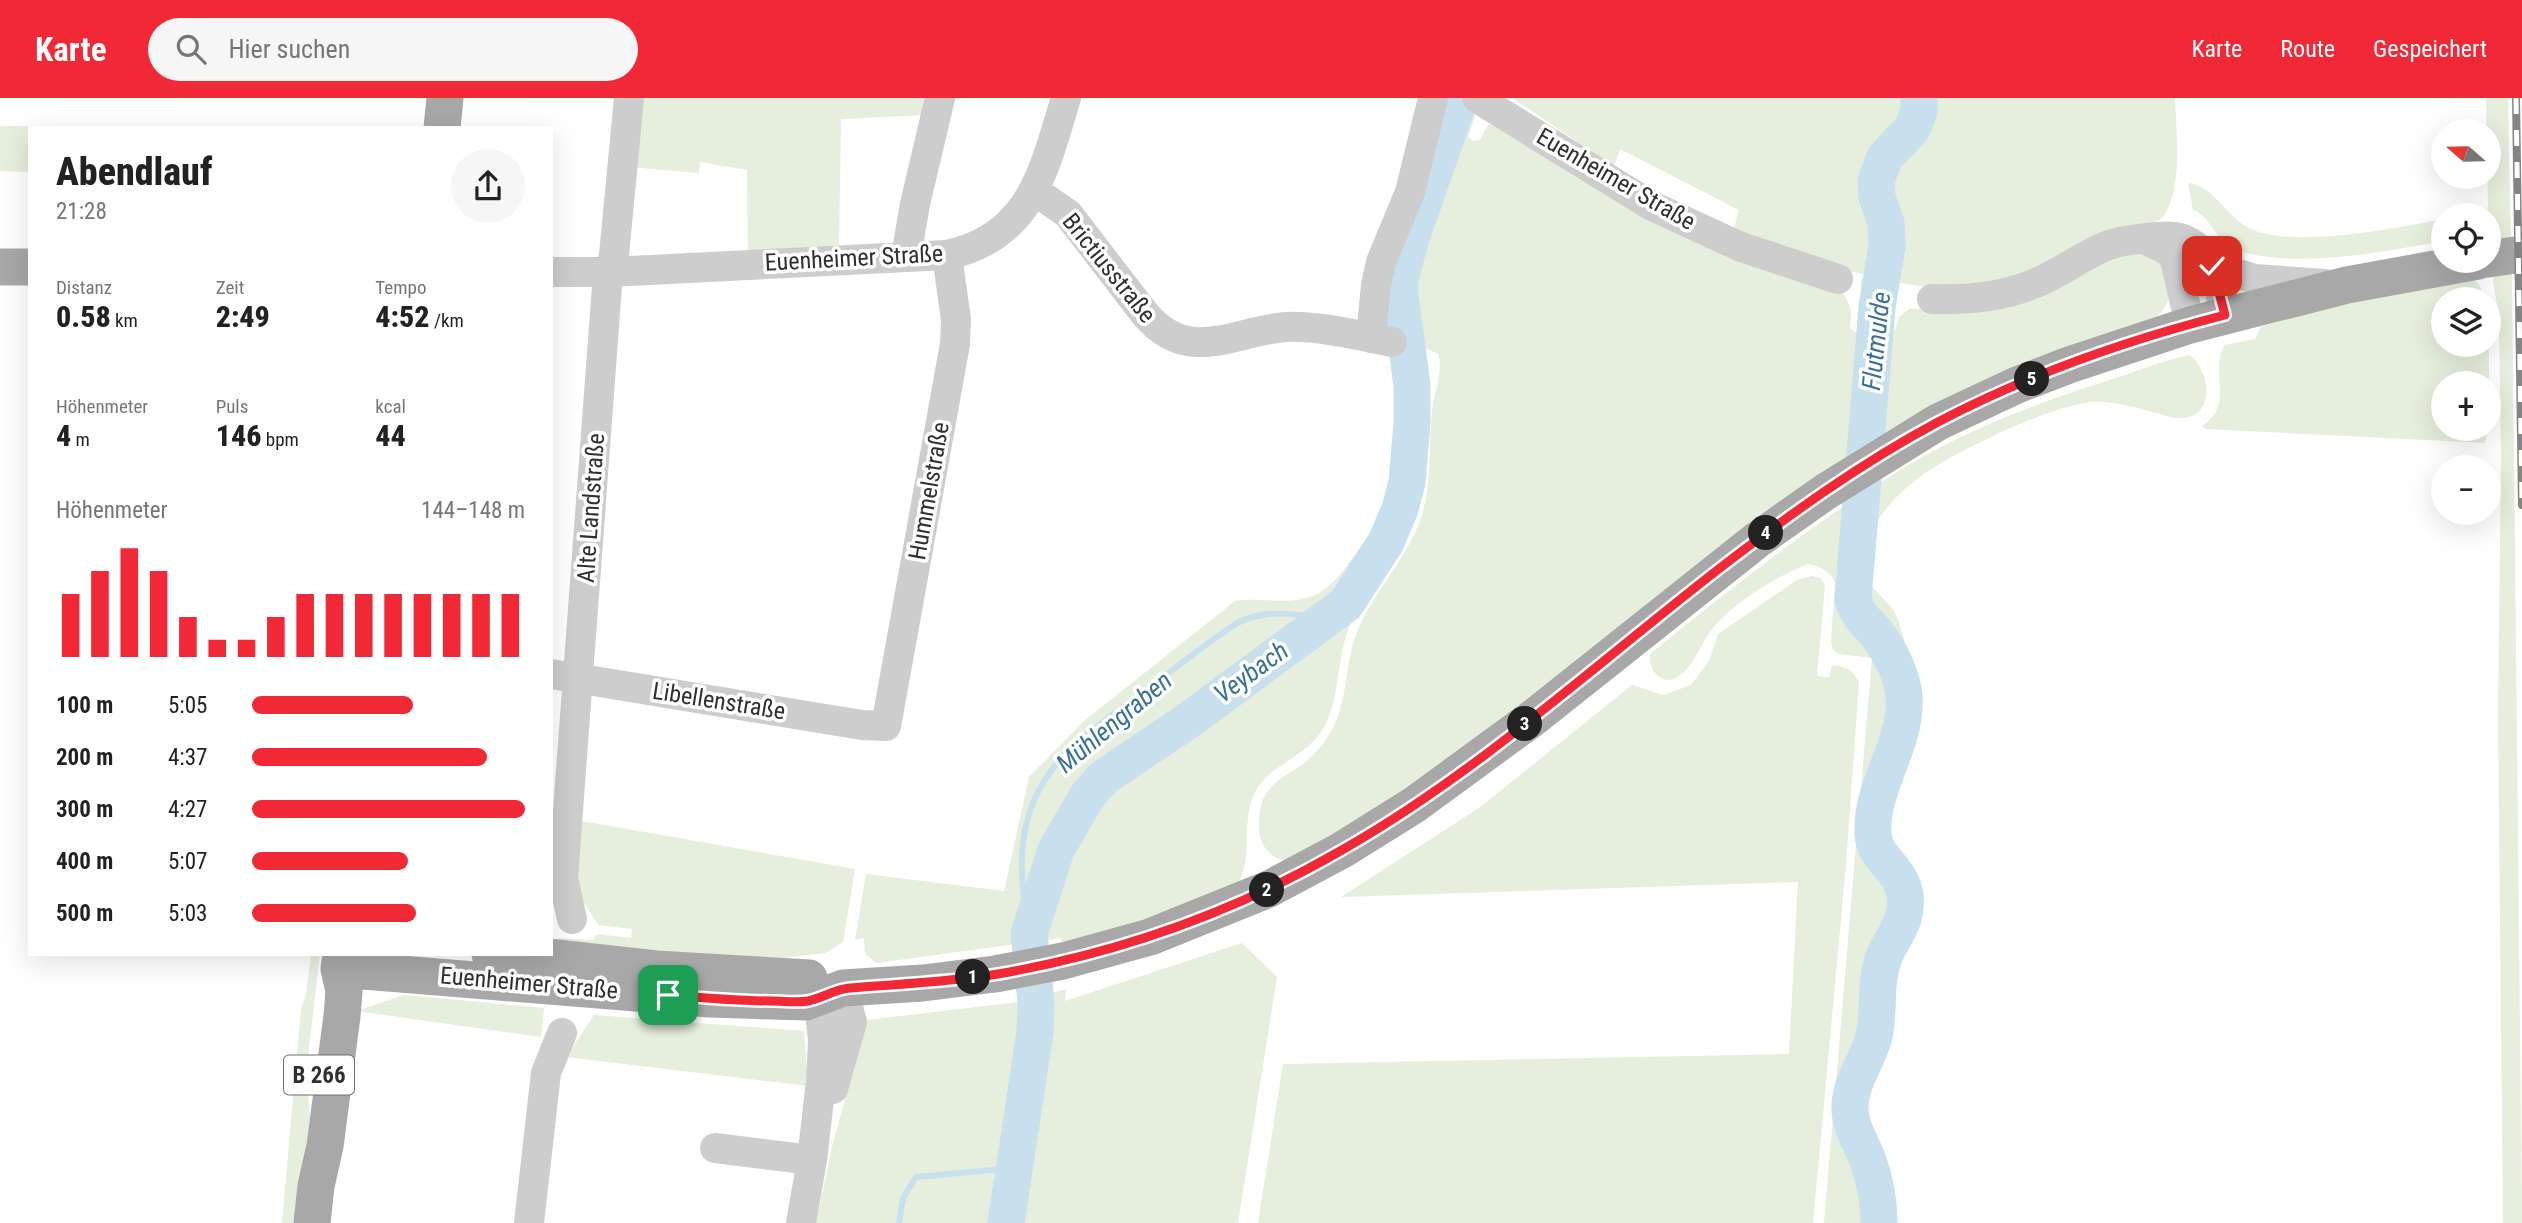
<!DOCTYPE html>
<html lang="de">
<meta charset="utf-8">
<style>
:root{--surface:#fff;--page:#f6f6f6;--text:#222;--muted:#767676;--accent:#f12836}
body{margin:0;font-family:"Roboto Condensed",sans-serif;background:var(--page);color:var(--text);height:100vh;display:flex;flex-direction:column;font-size:26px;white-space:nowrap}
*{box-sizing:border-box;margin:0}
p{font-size:23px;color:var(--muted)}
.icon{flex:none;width:38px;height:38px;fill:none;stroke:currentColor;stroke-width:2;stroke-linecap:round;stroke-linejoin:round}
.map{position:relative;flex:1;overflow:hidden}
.drawer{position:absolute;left:28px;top:28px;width:525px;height:830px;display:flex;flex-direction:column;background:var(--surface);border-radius:0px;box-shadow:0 7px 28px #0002}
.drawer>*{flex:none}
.needle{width:46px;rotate:290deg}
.controls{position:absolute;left:2431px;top:21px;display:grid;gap:14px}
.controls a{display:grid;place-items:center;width:70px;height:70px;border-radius:50%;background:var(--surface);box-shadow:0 7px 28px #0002;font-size:35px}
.pin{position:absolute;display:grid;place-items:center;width:60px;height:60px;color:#fff;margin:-30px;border-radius:14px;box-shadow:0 4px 10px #0006}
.km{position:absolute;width:35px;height:35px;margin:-18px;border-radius:50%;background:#222;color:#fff;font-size:19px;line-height:35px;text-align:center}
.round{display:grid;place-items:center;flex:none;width:74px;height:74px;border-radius:37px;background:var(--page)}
.overview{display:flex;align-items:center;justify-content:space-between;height:119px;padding:0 28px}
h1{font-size:38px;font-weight:800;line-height:52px}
.metrics{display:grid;grid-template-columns:repeat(3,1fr);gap:10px;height:119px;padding:7px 28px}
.metrics div{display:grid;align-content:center}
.metrics b{font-size:30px;font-weight:800}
.metrics small{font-size:19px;font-weight:400}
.metrics p{font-size:19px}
.chart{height:196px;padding:14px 28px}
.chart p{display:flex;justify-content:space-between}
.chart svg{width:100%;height:126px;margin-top:7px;stroke:var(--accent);stroke-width:6}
ul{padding:0 28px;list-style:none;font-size:23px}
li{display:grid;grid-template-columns:112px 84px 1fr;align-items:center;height:52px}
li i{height:18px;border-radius:9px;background:var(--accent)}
header{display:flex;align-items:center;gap:42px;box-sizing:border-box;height:98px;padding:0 35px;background:var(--accent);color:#fff}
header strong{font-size:33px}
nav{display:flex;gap:38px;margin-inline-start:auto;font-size:24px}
.search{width:490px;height:63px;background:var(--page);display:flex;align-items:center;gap:18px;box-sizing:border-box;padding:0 24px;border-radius:38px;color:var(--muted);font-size:26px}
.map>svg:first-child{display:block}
.green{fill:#e6eedd}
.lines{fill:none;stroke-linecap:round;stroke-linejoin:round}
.stream{stroke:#c8dfee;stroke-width:6}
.river{stroke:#c8dfee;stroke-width:37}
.minor{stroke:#cdcdcd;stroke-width:30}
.major{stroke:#a8a8a8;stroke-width:37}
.rail-casing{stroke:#858585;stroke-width:8}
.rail{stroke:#fff;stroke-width:5;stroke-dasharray:16;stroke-linecap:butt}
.route-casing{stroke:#fff;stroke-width:14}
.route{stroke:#f12836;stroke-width:9}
.labels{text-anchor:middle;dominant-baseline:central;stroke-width:7;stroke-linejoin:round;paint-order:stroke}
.shield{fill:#fff;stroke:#6e6e6e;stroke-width:2}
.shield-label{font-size:23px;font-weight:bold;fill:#303030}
.street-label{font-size:24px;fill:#303030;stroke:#fff}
.water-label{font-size:26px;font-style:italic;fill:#387298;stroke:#fff}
</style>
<header>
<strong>Karte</strong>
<div class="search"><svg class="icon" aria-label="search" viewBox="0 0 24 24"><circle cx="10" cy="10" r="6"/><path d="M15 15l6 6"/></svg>Hier suchen</div>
<nav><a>Karte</a><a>Route</a><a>Gespeichert</a></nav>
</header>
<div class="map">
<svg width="2522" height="1125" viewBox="0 0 2522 1125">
<rect width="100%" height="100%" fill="#fff"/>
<path class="green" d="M 639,0 L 930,0 L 926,17 L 841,21 L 839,147 L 748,153 L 747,72 L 700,64 L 699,75 L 629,69 Z
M 1440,0 L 1454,0 L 1472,9 L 1470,14 L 1475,18 L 1468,39 L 1473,43 L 1480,42 L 1488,26 L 1498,29 L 1841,194 C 1852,206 1852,215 1850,230 L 1854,234 L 1857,234 C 1863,216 1860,200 1861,181 L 1901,190 C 1886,195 1889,212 1887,225 L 1887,230 L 1892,232 L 1895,232 L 1899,219 L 1909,211 L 1955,212 L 2102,161 L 2143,153 L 2163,166 C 2169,189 2175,200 2157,219 L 2051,258 L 1503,629 L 1290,764 C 1260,759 1255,735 1261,707 C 1269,680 1295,676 1313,657 C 1320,650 1327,641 1332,632 C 1348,604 1345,560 1359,529 C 1375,494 1403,464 1418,428 C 1433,392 1428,351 1432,313 C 1434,295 1444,271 1438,256 L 1424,249 L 1425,245 L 1417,242 L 1414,245 L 1388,236 L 1384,209 Z
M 1513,0 L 2175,0 C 2176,33 2184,95 2161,121 L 2031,176 L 1942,191 L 1906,186 L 1836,170 L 1733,134 L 1739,112 L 1620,51 L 1614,69 Z
M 2486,0 L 2508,0 L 2511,146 L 2502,147 L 2499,136 L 2489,136 L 2488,117 L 2463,117 L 2488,111 Z
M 0,28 L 203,29 L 30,30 L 30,74 L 0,73 Z
M 2188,85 C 2214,88 2225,117 2247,129 C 2286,152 2398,130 2443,121 L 2443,143 C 2388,153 2282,174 2231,149 C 2214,141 2211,118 2193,112 Z
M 2185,155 C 2198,164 2210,184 2203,200 L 2198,197 Z
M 2512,169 L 2522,1125 L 2503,1125 L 2498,616 L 2501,365 L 2499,218 L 2493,184 L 2495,174 Z
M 2473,180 L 2480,188 L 2484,201 L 2443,201 L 2443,247 L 2488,247 L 2489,237 L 2489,316 L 2488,285 L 2443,285 L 2443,331 L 2488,331 L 2485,345 L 2206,331 L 2202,328 C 2236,306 2208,274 2225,247 L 2255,241 L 2261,229 L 2270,226 L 2328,210 Z
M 1397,253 L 1402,256 C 1411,316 1410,377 1386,434 L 1393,437 C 1416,380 1416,321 1413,260 L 1417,257 C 1433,271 1426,294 1424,312 C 1421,349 1425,388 1411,422 C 1396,462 1363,493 1348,532 C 1336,565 1340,605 1321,634 C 1303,661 1265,668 1253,699 C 1240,732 1256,764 1232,795 L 1062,850 L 1061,840 L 877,865 L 865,856 L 864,840 L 855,842 L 866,776 L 1004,793 L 1029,679 L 1084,623 L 1235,503 C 1264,498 1290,510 1319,495 C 1330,489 1341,476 1349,465 C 1363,446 1379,424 1387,401 C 1401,362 1406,294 1397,253 Z
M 2190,257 C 2213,276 2215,324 2175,320 C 2149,314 2118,302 2091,304 C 2050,308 1956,353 1921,378 C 1906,389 1891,403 1880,419 C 1869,435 1866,462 1865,481 L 1893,511 L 1898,522 L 1913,571 L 1917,604 L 1912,638 L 1891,700 L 1887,724 L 1892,746 L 1906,765 L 1916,785 L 1920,804 L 1918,815 L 1916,827 L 1895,868 L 1889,937 L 1867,984 L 1863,1009 L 1864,1018 L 1886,1072 L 1893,1105 L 1894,1125 L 1824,1125 L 1872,560 L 1839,556 L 1833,552 L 1831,542 L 1835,485 C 1829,472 1820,468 1807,466 C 1776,479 1730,506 1710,534 C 1700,548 1694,567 1679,578 C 1663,590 1648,573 1650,556 C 1735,487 1823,417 1917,362 C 1980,326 2049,301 2119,279 C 2142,271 2166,262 2190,257 Z
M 1811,478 L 1820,480 L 1825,487 L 1817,577 L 1829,580 L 1831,569 C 1843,564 1854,574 1859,584 L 1846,766 L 1813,1125 L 1258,1125 L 1283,966 L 1789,956 L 1798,784 L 1341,799 L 1479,710 L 1632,587 L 1663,597 L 1691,587 L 1709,563 L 1718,536 L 1797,482 Z
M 576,722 L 855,771 L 843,844 L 826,855 L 781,860 L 775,868 L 558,842 L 558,840 L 593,842 L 597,836 L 631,840 L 632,831 L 598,827 L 572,785 Z
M 1242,845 L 1277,879 L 1238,1125 L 816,1125 L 832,1049 L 867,922 L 1018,904 L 1066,891 L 1065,903 Z
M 311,856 L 320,856 L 306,976 L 310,1018 L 300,1125 L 282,1125 L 301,911 L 306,897 Z
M 404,897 L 544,910 L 541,939 L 356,913 Z
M 594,917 L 804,933 L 808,988 L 566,959 Z"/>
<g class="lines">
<path class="stream" d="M 1029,836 C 1021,788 1015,740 1038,694 C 1058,652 1114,616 1150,589 C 1179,567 1207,545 1237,525 C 1265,511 1296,515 1327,522
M 899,1125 L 903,1100 L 916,1079 L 1014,1070"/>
<path class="river" d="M 1006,1125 L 1035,934 L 1036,904 L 1029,836 L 1056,752 L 1088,697 L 1103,680 L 1189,622 L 1346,506 L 1386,444 L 1400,411 L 1407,384 L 1412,326 L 1412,288 L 1400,197 L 1400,181 L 1410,143 L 1460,0
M 1879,1125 C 1879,1104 1875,1082 1868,1063 C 1861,1044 1849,1028 1850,1008 C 1851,982 1868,962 1874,938 C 1880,912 1874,885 1884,859 C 1890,843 1903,829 1905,811 C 1910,772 1874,765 1873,736 C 1870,688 1908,646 1904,597 C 1902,577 1889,551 1876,535 C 1866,523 1857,517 1853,501 L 1877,209 L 1887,148 L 1886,125 L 1877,99 L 1876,83 L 1885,59 L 1912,31 L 1919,14 L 1919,0"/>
<path class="minor" d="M 1477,0 L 1652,108 L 1741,149 L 1838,181
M 1035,93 L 1068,116 L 1145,216 C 1189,268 1233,233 1286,229 C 1316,227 1362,238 1392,244
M 2144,141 L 2169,153 L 2175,162 L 2190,227
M 906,159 L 915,106 L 940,0
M 2212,168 L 2255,181 L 2325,186
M 551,174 L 610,174 L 947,157 C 1032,139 1044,71 1066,0
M 1932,201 C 1965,202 2002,199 2033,186 C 2060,176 2082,157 2109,147 C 2122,142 2133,142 2146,140 C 2176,136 2193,138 2210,165 C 2219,179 2221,201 2225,217
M 1371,240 L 1376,187 L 1381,164 L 1410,94 L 1433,0
M 551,576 L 862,627 L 886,628 L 955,246 L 956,222 L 947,157
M 572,821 L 563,780 L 607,188 L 614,157 L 629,0
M 833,991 L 852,924 L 843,890
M 715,1050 L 812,1062
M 529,1125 L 546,975 L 562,935
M 801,1125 L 812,1062 L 821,983 L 823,943 L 821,924 L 843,890"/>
<path class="major" d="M 442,30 L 445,0
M 2488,161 L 2522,156
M 0,169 L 30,169
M 490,856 L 521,856 L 656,871 L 809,880
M 339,871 L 710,901 L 806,904 L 843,890 L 923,885 L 995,876 L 1063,863 L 1150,839 L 1269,791 L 1342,752 L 1414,707 L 1533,620 L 1757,442 L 1825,394 L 1938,324 L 2017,287 L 2069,267 L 2190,227 L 2347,187 L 2478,163
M 312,1125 L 316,1088 L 325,1048 L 342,918 L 344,893 L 339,871 L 341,856"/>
<g class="rail-casing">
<path id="rail" d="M 2516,0 L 2522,407"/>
</g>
<use href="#rail" class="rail"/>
</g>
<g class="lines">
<g class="route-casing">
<path id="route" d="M 668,897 C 703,900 738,903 773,903 C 784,903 797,905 808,903 C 823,900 835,891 850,890 C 899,886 949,884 998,876 C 1119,855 1235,814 1342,752 C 1479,674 1596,566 1720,470 C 1789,417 1861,365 1938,324 C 2028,277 2127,242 2225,217 L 2212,168"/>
</g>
<use href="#route" class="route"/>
</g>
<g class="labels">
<rect class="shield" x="284" y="957.5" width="70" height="39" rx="5"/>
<g class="shield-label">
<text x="319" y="977">B 266</text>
</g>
<g class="street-label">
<text transform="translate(1616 81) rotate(30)">Euenheimer Straße</text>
<text transform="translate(854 160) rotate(-3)">Euenheimer Straße</text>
<text transform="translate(1109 170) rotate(51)">Brictiusstraße</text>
<text transform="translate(929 393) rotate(-80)">Hummelstraße</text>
<text transform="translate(591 410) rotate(-86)">Alte Landstraße</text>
<text transform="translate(719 603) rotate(9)">Libellenstraße</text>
<text transform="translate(529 885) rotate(5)">Euenheimer Straße</text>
</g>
<g class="water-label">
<text transform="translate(1876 243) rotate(-84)">Flutmulde</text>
<text transform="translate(1251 574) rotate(-36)">Veybach</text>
<text transform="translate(1114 624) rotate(-40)">Mühlengraben</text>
</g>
</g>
</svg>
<div class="controls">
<a><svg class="needle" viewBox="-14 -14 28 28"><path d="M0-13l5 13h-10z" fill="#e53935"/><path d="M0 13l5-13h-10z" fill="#767676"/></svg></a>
<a><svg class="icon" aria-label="locate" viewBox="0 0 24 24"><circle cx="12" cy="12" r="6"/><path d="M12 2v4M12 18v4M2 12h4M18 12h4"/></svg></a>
<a><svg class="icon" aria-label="layers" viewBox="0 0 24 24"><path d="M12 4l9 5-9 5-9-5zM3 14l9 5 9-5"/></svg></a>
<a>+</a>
<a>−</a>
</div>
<div class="pin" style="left:668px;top:897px;background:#1e9e55"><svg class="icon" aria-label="arrive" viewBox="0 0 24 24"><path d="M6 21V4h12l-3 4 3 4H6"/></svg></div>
<div class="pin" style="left:2212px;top:168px;background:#d93025"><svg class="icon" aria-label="check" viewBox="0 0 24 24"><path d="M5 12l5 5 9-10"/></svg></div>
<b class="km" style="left:973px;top:879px">1</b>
<b class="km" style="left:1267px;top:792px">2</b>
<b class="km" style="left:1525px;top:626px">3</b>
<b class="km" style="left:1766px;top:435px">4</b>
<b class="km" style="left:2032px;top:281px">5</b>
<section class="drawer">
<div class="overview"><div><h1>Abendlauf</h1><p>21:28</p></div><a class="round"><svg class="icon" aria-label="share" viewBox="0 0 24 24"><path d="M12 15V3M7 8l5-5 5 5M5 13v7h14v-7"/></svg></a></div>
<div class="metrics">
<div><p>Distanz</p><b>0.58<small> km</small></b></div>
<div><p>Zeit</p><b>2:49</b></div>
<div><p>Tempo</p><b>4:52<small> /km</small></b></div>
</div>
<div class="metrics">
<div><p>Höhenmeter</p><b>4<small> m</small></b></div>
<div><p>Puls</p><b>146<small> bpm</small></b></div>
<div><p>kcal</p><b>44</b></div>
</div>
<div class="chart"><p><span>Höhenmeter</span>144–148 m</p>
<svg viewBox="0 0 160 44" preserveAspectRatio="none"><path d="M5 44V22M15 44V14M25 44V6M35 44V14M45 44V30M55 44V38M65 44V38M75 44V30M85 44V22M95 44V22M105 44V22M115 44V22M125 44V22M135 44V22M145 44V22M155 44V22"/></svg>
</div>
<ul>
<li><b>100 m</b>5:05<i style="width:59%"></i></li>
<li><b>200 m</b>4:37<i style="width:86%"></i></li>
<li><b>300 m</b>4:27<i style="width:100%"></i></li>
<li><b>400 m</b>5:07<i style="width:57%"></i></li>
<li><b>500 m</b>5:03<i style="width:60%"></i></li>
</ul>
</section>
</div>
